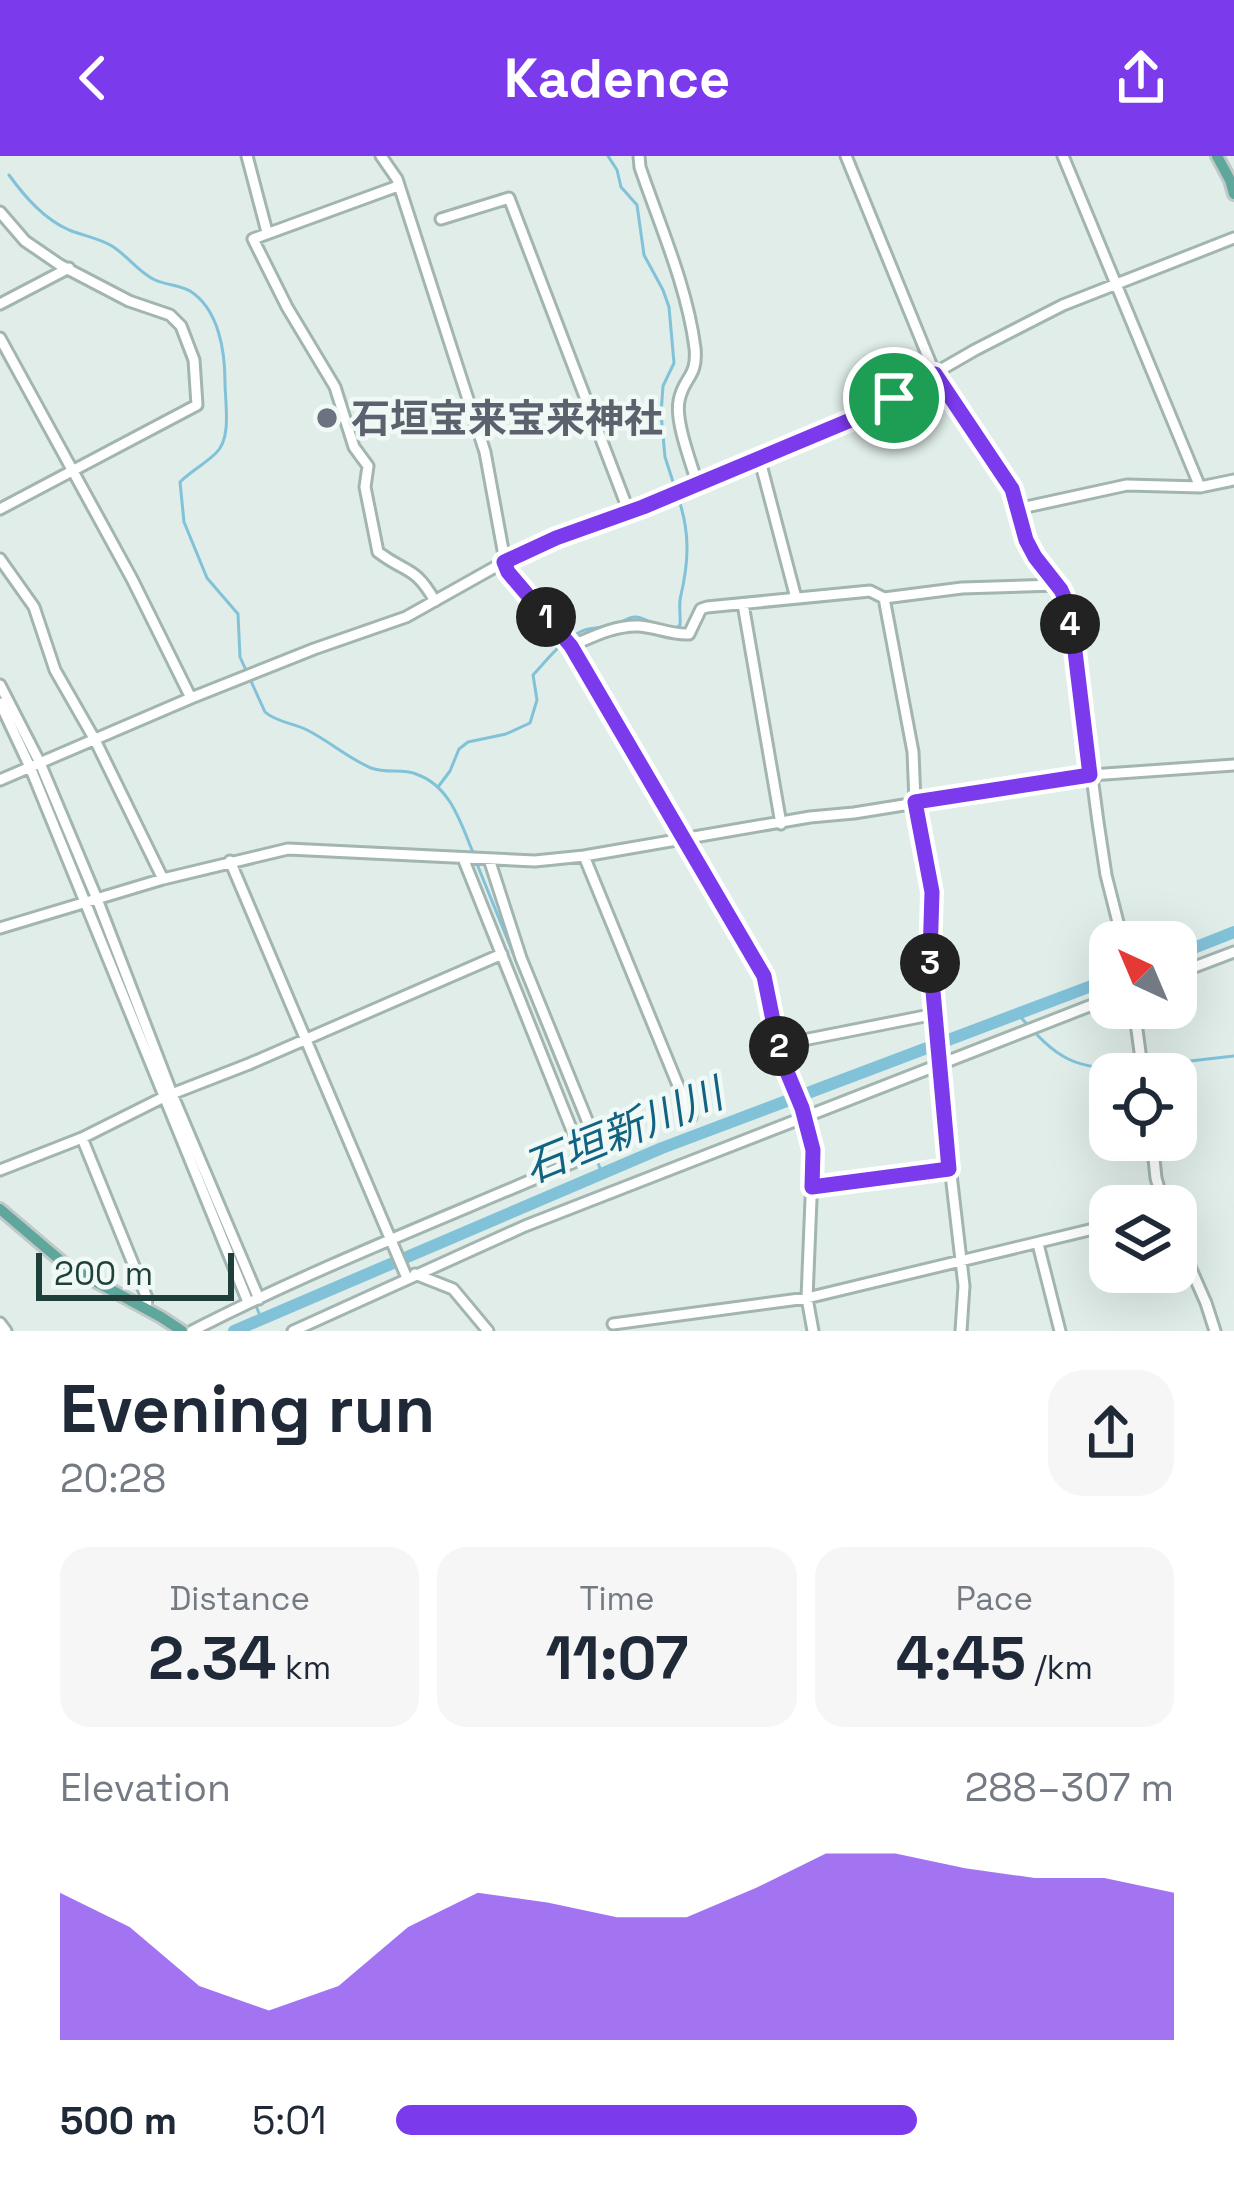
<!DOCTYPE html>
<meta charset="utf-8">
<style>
:root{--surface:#fff;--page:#f6f6f7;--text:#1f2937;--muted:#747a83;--accent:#7c3aed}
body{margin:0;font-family:"Space Grotesk","Noto Sans JP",sans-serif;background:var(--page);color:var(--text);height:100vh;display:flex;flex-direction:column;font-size:45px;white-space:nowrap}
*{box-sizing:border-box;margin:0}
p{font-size:39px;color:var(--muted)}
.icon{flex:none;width:66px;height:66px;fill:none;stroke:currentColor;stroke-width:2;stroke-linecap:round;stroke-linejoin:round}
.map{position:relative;height:1175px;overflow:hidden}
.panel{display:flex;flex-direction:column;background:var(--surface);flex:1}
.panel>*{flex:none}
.needle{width:78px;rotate:316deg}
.buttons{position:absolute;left:1089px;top:765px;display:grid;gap:24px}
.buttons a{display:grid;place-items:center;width:108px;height:108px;border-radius:24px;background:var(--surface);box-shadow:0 12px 48px #0002;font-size:60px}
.scale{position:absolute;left:36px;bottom:30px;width:198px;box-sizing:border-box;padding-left:12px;border:6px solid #1e3f3a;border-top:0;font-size:33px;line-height:42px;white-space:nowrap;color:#1e3f3a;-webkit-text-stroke:9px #f1f9f6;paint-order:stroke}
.pin{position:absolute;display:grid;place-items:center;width:102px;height:102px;color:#fff;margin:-51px;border:6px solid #fff;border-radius:50%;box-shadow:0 3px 12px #0007}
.km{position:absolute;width:60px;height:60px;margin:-30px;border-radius:50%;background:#222;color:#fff;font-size:33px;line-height:60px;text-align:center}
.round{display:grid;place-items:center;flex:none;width:126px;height:126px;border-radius:36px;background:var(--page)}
.headline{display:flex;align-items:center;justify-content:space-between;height:204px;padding:0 60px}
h1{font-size:66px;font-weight:700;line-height:90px}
.stats{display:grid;grid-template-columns:repeat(3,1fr);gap:18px;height:204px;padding:12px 60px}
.stats div{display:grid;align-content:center;border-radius:30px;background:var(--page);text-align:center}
.stats b{font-size:60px;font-weight:700}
.stats small{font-size:33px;font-weight:400}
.stats p{font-size:33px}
.chart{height:336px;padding:24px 60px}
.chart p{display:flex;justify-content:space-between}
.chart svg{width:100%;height:216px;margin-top:12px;fill:var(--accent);opacity:.7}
ul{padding:0 60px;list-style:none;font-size:39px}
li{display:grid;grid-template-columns:192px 144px 1fr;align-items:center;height:90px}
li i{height:30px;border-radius:15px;background:var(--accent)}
header{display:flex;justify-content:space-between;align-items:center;height:156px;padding:0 60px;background:var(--accent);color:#fff;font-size:54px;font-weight:700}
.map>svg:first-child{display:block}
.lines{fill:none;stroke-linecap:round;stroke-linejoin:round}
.stream{stroke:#81c2d9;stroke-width:3}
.river{stroke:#81c2d9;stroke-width:12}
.minor-casing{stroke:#a2b5b0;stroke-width:15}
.major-casing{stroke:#c0c9c8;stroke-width:16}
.minor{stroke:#fff;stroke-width:9}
.major{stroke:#5fa79d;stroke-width:10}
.route-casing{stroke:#fff;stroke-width:24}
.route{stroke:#7c3aed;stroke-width:15}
.worship-dot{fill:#6b7280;stroke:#f1f9f6;stroke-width:4.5}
.labels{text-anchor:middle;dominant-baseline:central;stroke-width:9;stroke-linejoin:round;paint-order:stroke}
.worship-label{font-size:39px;font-weight:bold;fill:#5b616d;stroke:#f1f9f6;text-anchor:start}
.water-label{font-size:42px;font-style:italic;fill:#126382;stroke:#f1f9f6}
</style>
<header><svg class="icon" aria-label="back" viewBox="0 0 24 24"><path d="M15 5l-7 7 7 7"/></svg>Kadence<svg class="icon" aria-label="share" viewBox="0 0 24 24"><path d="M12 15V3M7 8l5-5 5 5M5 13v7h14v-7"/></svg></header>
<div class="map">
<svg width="1234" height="1175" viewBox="0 0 1234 1175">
<rect width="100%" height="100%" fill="#e0ede8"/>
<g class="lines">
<path class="stream" d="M 608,0 L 617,14 L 621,31 L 637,49 L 644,99 L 663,134 L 669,151 L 674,207 L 663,230 L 661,258 L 665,301 L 675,332
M 9,19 C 25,41 44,63 69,74 C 84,80 98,82 112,90 C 128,100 138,116 155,124 C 166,129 180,129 190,135 C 219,153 225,196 225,226 C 225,247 232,282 216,297 C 205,308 191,315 180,326 L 184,366 L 207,422 L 238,458 L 240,501 L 265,556 C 276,566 293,567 307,574 C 329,585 348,602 371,612 C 387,618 402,612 416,618 C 451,630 461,668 474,699
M 674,474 L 680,469 C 681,459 678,449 681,439 C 689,404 690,376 678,341
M 26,588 L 88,740
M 438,631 L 450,615 L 459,593 L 468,586 L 506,578 L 530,567 L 537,544 L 533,519 C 548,503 561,485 582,475 C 590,471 600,472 610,470 C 632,464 629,454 654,468
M 477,708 L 602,1017
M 92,749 L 138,862
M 1017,857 C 1059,905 1073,914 1137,912
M 1146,910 L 1234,900
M 226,1077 L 252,1140
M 256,1150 L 261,1162"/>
<path class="river" d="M 1176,799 L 1234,776
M 234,1175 L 662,992 L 1110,823"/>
<g class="minor-casing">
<path id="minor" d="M 247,0 L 267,76
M 381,0 L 397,23 L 485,296 L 507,416 L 571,490 L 764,820 L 780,899 L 802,952 L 813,994 L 807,1142 L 813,1175
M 639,0 L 640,11 C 660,70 687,130 695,192 C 698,222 683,221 679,245 C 675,266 691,306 697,327
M 846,0 L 935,218 L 1012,333 L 1026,384 L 1035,401 L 1061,434 L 1070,454 L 1098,666 L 1106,719 L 1123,786
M 1063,0 L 1200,331
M 398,30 L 253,83 L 287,151 L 335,231 L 354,291 L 368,310 L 365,331 L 378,396 C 407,418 414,409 435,445
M 0,56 L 25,85 L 60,109 L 129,145 L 170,159 L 181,170 L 194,204 L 197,249 L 0,353
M 441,63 L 509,42 L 629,356
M 0,148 L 69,112
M 0,182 L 132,423 L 191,542
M 759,301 L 796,442
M 1017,353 L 1127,329 L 1200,331 L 1234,324
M 0,403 L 34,451 L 55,514 L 95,584 L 163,723
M 884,442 L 913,596 L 915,646 L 932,737 L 930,803 L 942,941 L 964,1130 L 961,1175
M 743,448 L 781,668
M 571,490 C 592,481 615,469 639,470 C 656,471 671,479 689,478 L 701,453 L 707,451 L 870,435 L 884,442 L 962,432 L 1057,429
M 0,529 L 40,607 L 97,743 L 172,938 L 259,1143
M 0,547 L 30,611 L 248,1146
M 0,624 L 191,542 L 314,493 L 406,461 L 504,406 L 557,382 L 643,351 L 864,258 L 975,194 L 1063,149 L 1234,82
M 584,700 L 691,961
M 489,703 L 521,802 L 600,996
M 230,705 L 407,1122
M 0,772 L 163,723 L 288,693 L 535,705 L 584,700 L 810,661 L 854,657 L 1091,619 L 1234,609
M 1176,818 L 1234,796
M 1134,852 L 1143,918
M 778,889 L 935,858
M 82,982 L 147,1142 L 146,1152
M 1152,984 L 1156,1022 L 1164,1050
M 0,1014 L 82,982 L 164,941 L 249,908 L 502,798
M 812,1031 L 949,1013
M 1176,1079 L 1206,1147 L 1215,1175
M 1038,1088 L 1060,1175
M 415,1118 L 453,1133 L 488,1175
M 0,1167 L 6,1175
M 613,1168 L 807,1142 L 1110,1069
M 192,1175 C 319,1110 452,1059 583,1002 L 463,702
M 293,1175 L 525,1070 L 1110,842"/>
</g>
<g class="major-casing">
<path id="major" d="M 1217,0 L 1230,24 L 1234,38
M 0,1053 L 67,1110 L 161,1161 L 182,1175"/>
</g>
<use href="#minor" class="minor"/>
<use href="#major" class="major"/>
</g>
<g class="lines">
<g class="route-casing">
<path id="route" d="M 935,218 L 1012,333 L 1026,384 L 1035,401 L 1061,434 L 1070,454 L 1090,619 L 915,646 L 932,736 L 930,802 L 949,1013 L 812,1031 L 813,994 L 802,952 L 780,899 L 764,820 L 571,490 L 508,416 L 504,406 L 556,382 L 643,351 L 865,258 Z"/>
</g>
<use href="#route" class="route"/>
</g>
<circle class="worship-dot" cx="327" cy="262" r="12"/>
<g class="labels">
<g class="worship-label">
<text x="351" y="262">石垣宝来宝来神社</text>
</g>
<g class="water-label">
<text transform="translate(623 975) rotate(-22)">石垣新川川</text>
</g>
</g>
</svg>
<div class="buttons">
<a><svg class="needle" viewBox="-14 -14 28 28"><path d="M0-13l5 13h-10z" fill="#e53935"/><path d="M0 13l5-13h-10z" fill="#747a83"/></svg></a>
<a><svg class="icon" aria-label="locate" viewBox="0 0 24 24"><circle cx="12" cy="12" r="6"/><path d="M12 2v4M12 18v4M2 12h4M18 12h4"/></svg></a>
<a><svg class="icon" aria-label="layers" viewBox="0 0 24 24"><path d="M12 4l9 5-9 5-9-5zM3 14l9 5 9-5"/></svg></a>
</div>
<div class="scale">200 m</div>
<div class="pin" style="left:894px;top:242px;background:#1e9e55"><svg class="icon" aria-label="arrive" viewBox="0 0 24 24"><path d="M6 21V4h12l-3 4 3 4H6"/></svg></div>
<b class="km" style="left:546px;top:461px">1</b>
<b class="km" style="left:779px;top:890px">2</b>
<b class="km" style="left:930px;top:807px">3</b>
<b class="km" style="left:1070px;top:468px">4</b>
</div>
<section class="panel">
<div class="headline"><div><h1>Evening run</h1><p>20:28</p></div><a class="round"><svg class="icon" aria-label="share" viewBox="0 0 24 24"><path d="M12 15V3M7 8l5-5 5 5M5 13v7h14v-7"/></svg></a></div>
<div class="stats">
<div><p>Distance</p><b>2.34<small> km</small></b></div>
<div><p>Time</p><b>11:07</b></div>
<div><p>Pace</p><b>4:45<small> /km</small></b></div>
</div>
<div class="chart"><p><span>Elevation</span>288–307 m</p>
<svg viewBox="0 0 160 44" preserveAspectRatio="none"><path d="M0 44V14L10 21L20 33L30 38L40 33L50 21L60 14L70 16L80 19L90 19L100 13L110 6L120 6L130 9L140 11L150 11L160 14V44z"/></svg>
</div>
<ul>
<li><b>500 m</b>5:01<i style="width:67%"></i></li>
</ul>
</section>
